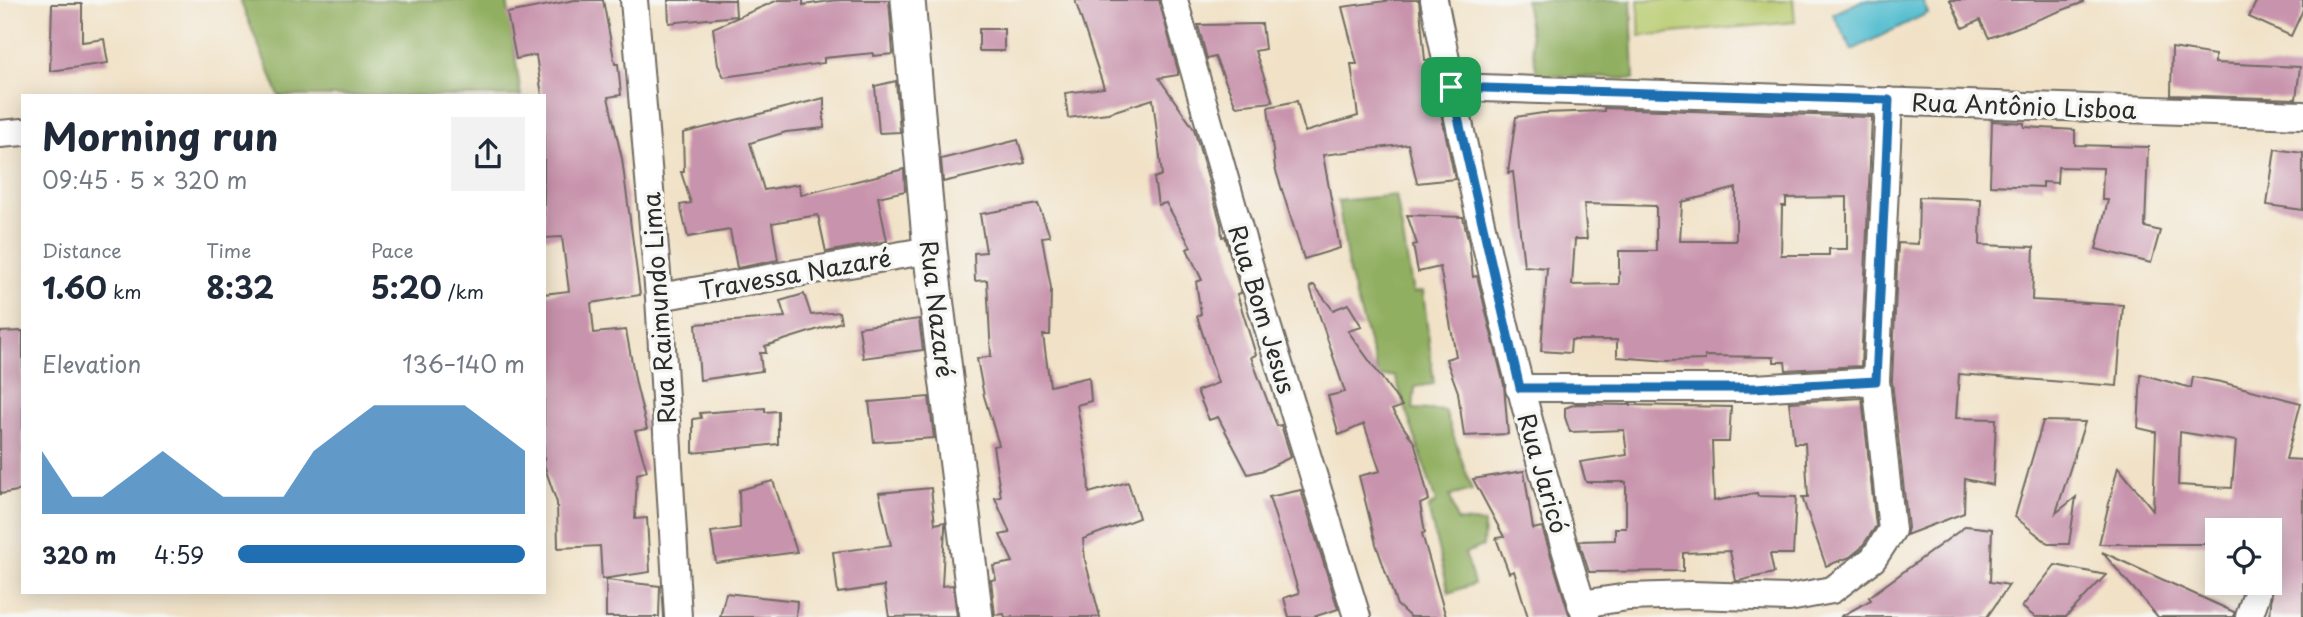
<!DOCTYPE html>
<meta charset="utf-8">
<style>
:root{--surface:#fff;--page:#f2f2f3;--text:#1f2937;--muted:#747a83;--accent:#1f6fb2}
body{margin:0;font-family:"Playpen Sans",sans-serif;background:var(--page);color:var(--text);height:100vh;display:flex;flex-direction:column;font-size:26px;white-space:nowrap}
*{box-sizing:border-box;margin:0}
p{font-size:23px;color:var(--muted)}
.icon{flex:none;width:38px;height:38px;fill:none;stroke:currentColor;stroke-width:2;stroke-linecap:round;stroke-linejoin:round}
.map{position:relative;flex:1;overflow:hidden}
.panel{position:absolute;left:21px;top:94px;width:525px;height:500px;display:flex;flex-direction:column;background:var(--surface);border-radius:0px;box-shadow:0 4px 18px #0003}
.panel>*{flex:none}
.tools{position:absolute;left:2205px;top:518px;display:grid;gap:14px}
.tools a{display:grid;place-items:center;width:77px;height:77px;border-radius:0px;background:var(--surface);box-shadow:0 4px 18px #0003;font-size:35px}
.pin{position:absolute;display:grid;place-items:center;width:60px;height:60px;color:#fff;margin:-30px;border-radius:14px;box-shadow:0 4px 10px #0006}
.round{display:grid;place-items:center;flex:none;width:74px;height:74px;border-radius:0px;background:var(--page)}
.summary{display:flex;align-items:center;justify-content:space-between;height:119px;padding:0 21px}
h1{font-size:38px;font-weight:700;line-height:52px}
.metrics{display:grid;grid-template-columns:repeat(3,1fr);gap:10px;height:119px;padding:7px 21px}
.metrics div{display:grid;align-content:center}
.metrics b{font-size:30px;font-weight:700}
.metrics small{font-size:19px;font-weight:400}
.metrics p{font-size:19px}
.chart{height:196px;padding:14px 21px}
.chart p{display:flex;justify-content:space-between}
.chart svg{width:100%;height:126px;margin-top:7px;fill:var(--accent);opacity:.7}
ul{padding:0 21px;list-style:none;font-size:23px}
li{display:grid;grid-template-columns:112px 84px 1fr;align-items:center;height:52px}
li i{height:18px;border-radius:9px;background:var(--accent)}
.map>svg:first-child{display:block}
.green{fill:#b7cb6e;stroke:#717b4c;stroke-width:2}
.forest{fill:#91af61;stroke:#5e6d46;stroke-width:2}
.water{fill:#52bdcf;stroke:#3e747d;stroke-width:2}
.building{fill:#c893ac;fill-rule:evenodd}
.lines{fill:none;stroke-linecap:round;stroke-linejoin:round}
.minor-casing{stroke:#706b62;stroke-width:30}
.tertiary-casing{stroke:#706b62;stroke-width:37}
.minor{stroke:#fff;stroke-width:26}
.tertiary{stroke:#fff;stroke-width:33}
.route-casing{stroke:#fff;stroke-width:14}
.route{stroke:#1f6fb2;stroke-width:9}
.labels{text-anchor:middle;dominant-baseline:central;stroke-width:7;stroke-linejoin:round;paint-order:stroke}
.street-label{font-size:24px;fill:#2b2b2b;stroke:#f6f6f2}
</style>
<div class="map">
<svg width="2303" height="617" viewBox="0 0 2303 617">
<rect width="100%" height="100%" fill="#f6f6f2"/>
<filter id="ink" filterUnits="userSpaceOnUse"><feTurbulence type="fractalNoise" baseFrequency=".0143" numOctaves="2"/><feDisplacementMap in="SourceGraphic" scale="14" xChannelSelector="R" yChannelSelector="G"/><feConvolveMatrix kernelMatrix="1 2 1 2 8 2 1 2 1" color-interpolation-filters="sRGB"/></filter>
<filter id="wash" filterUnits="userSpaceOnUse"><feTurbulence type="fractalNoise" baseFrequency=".00686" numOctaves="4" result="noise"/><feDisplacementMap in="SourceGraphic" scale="28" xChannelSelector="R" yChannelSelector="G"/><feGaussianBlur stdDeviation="1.57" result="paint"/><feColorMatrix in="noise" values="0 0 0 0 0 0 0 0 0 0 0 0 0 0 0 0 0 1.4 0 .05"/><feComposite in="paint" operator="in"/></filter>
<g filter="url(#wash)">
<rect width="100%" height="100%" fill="#f1e2c7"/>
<path class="green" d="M 1638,0 L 1793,0 L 1795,22 L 1640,36 Z"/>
<path class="forest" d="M 240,0 L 507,0 L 521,96 L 279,96 Z
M 1525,0 L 1631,0 L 1634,79 L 1537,75 Z
M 1396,195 L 1413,293 L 1423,291 L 1434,384 L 1415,387 L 1413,409 L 1445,411 L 1472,490 L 1450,496 L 1457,521 L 1484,523 L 1483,546 L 1465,553 L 1474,584 L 1449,593 L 1428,508 L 1436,502 L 1395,376 L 1379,377 L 1349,273 L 1338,201 Z"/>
<path class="water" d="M 1863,0 L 1922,0 L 1928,13 L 1852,50 L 1833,14 Z"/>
<g id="blocks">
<path class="building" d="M 575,0 L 603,0 L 615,64 L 618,64 L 621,95 L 608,97 L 622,159 L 640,295 L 591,303 L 594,333 L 626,330 L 636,384 L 647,429 L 635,431 L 647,471 L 637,474 L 635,519 L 647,518 L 650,572 L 602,579 L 600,546 L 558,548 L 557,503 L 544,465 L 544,294 L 569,291 L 562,237 L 544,238 L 544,96 L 542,96 L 536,55 L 516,59 L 507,13 Z
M 668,0 L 735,0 L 736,16 L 669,23 Z
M 778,0 L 803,0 L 803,5 L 837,0 L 889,0 L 893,54 L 873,56 L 873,53 L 824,58 L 824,63 L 724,77 L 718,65 L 713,28 Z
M 1075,0 L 1159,0 L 1178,71 L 1178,75 L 1159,78 L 1194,129 L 1221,224 L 1222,237 L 1225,236 L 1241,293 L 1237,294 L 1256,355 L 1251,357 L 1277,426 L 1281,425 L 1291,457 L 1264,470 L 1248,474 L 1218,417 L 1209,420 L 1197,391 L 1218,383 L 1197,316 L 1201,314 L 1196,282 L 1202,280 L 1187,249 L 1191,247 L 1166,203 L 1158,205 L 1154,178 L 1162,175 L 1153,99 L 1108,113 L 1068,118 L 1065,93 L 1104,88 Z
M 1393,0 L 1419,0 L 1425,60 L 1430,60 L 1435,95 L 1437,94 L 1455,179 L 1417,183 L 1408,144 L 1323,155 L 1340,248 L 1304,259 L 1275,168 L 1268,107 L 1297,101 L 1305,132 L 1358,116 L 1351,64 L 1357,64 L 1342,7 Z
M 1950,0 L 2084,0 L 2084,2 L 1989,38 L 1980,20 L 1963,28 Z
M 2257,0 L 2303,0 L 2303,10 L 2291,36 L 2249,17 Z
M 52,4 L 82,4 L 82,42 L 104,39 L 108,63 L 50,71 Z
M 1262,24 L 1265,49 L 1255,51 L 1273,102 L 1236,106 L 1215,57 L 1207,59 L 1198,25 Z
M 979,29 L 1004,29 L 1004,51 L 979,51 Z
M 2172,48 L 2215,55 L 2215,63 L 2300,67 L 2296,99 L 2171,95 Z
M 896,81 L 900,132 L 879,133 L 875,86 Z
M 824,98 L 824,128 L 786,132 L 750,143 L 764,190 L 799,184 L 801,195 L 904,169 L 905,191 L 878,197 L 887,241 L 826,252 L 818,215 L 772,223 L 778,260 L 737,268 L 730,230 L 688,237 L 680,205 L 691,203 L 681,172 L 684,172 L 683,133 Z
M 1604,108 L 1872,117 L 1861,366 L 1786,370 L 1785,362 L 1774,362 L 1774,357 L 1705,356 L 1705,360 L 1668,361 L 1617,357 L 1617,340 L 1571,340 L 1570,353 L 1541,351 L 1547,268 L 1524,266 L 1513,172 L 1508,173 L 1516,117 L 1543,113 L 1604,111 ZM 1736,188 L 1736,241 L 1680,241 L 1682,202 ZM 1847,197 L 1847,249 L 1829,249 L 1829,255 L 1781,255 L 1782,206 L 1786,206 L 1786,198 ZM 1584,204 L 1656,206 L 1656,251 L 1619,251 L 1619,284 L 1572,285 L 1575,239 L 1587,239 Z
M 1992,121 L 2024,123 L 2024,127 L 2075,130 L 2075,145 L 2148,147 L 2145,227 L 2160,231 L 2151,263 L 2096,249 L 2108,200 L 2102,200 L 2103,168 L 2058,167 L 2057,183 L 2043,182 L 2043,187 L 1990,185 Z
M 1018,140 L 1025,163 L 943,182 L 941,159 Z
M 2275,149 L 2303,153 L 2303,210 L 2267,205 Z
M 1919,197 L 1981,199 L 1980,245 L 2034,247 L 2032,300 L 2123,305 L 2117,386 L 1959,374 L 1956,418 L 1996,419 L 1993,485 L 1965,479 L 1964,513 L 1906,535 L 1908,528 L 1892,381 L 1898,243 L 1918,244 Z
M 1038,204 L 1050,236 L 1042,237 L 1051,288 L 1050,335 L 1043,335 L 1050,386 L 1089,377 L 1091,401 L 1077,405 L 1088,470 L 1089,493 L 1128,482 L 1139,518 L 1083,539 L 1085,560 L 1100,617 L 1005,617 L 1004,614 L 995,615 L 991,580 L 996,579 L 993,566 L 1013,562 L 1000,535 L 1010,533 L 995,498 L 1001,497 L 993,446 L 999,445 L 984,396 L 977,359 L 991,356 L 987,280 L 975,281 L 974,253 L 986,252 L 980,214 Z
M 1407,215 L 1463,217 L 1469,243 L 1473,277 L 1477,276 L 1504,385 L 1508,434 L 1464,436 L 1458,392 L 1446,359 L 1456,356 L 1440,267 L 1418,272 L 1413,245 L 1417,244 Z
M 1314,285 L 1333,310 L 1348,304 L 1362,327 L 1348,331 L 1402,406 L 1392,410 L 1415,444 L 1429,500 L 1420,504 L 1425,532 L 1422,534 L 1446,617 L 1410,617 L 1397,605 L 1376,544 L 1359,476 L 1380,471 L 1364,424 L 1339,435 L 1328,396 L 1345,392 L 1310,287 Z
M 804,294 L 811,315 L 839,312 L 841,322 L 765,346 L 766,353 L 760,353 L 762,371 L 700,380 L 696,324 L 785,317 L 780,301 Z
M 919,319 L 923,350 L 863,358 L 859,327 Z
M 23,331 L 23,490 L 0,494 L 0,332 Z
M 2141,374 L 2191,388 L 2193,377 L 2221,382 L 2301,403 L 2286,459 L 2303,460 L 2303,617 L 2270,617 L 2272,591 L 2270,584 L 2270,530 L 2207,530 L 2207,544 L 2099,544 L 2118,467 L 2153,510 L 2156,432 L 2138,428 ZM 2180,432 L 2236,441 L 2232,488 L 2178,485 Z
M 929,397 L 934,438 L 874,442 L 869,402 Z
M 1862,398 L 1876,526 L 1861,548 L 1850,557 L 1826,566 L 1802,497 L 1808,497 L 1805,443 L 1794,443 L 1789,402 Z
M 1576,404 L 1731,407 L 1729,442 L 1712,442 L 1714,501 L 1757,493 L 1758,496 L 1796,497 L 1793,554 L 1770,554 L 1774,573 L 1738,581 L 1736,581 L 1730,551 L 1683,553 L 1683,571 L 1589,572 L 1579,541 L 1615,540 L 1615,528 L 1626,528 L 1626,482 L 1586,482 L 1580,462 L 1627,455 L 1624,430 L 1570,432 L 1565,417 L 1565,408 Z
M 765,408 L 765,412 L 778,411 L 778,444 L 693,453 L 693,419 L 701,418 L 700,413 Z
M 2043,421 L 2085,422 L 2056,513 L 2076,497 L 2069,544 L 2049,544 L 2015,517 Z
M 1524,471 L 1533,529 L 1542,527 L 1570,617 L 1528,617 L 1514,571 L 1509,573 L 1496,538 L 1504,537 L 1473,479 Z
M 773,481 L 797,552 L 716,563 L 711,532 L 740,528 L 739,490 Z
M 931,488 L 935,524 L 945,522 L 945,528 L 942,586 L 953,585 L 957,616 L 889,617 L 884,586 L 838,593 L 833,552 L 891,545 L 879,493 Z
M 1301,490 L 1338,609 L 1313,617 L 1289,617 L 1284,598 L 1299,593 L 1269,497 Z
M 1966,526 L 1992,529 L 1990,582 L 2009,585 L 1987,617 L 1840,617 L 1871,600 L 1869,597 Z
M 2102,552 L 2234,612 L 2234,617 L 2158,617 Z
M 2055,565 L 2106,575 L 2066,617 L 2035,617 L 2022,607 Z
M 606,580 L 660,586 L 659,617 L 606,617 Z
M 726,593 L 797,601 L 796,617 L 720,617 Z"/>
</g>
</g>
<g filter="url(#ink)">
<use href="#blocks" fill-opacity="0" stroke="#706b62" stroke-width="2"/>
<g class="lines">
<g class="minor-casing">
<path id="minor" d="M 634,0 L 659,297 L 678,617
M 1174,0 L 1260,302 L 1357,617
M 1434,0 C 1475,208 1522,415 1586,617
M 1451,87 L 2303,115
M 0,134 L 23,132
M 659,297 L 930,250
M 1519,388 L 1754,388 L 1876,381
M 1581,604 L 1628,597 L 1692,595 L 1789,598 L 1832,590 L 1873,559 L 1892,530 L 1876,381 L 1889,101
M 2249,617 L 2257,593"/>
</g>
<g class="tertiary-casing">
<path id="tertiary" d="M 908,0 L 930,250 L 976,617"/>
</g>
<use href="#minor" class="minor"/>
<use href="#tertiary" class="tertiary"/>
</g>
</g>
<g class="lines" filter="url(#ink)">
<g class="route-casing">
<path id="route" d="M 1451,87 L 1889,100 L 1876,381 L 1755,388 L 1520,388 Z"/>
</g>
<use href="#route" class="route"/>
</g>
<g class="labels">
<g class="street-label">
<text transform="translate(2024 105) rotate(2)">Rua Antônio Lisboa</text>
<text transform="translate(795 273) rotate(-10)">Travessa Nazaré</text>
<text transform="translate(658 308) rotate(-94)">Rua Raimundo Lima</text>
<text transform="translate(938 309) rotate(83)">Rua Nazaré</text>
<text transform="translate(1263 309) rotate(73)">Rua Bom Jesus</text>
<text transform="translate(1544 473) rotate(74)">Rua Jaricó</text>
</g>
</g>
</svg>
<div class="tools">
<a><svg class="icon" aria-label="locate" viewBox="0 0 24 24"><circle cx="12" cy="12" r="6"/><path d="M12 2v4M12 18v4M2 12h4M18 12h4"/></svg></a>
</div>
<div class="pin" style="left:1451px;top:87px;background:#1e9e55"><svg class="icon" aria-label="arrive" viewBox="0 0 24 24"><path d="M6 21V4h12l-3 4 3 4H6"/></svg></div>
<section class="panel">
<div class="summary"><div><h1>Morning run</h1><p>09:45 · 5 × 320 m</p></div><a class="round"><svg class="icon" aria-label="share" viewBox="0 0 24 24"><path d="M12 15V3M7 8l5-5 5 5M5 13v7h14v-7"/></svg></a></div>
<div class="metrics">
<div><p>Distance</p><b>1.60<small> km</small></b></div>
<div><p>Time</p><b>8:32</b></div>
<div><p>Pace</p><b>5:20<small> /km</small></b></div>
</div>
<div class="chart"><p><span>Elevation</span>136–140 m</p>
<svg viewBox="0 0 160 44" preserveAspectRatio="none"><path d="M0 44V22L10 38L20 38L30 30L40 22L50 30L60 38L70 38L80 38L90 22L100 14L110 6L120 6L130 6L140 6L150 14L160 22V44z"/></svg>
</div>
<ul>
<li><b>320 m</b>4:59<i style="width:100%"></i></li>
</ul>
</section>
</div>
